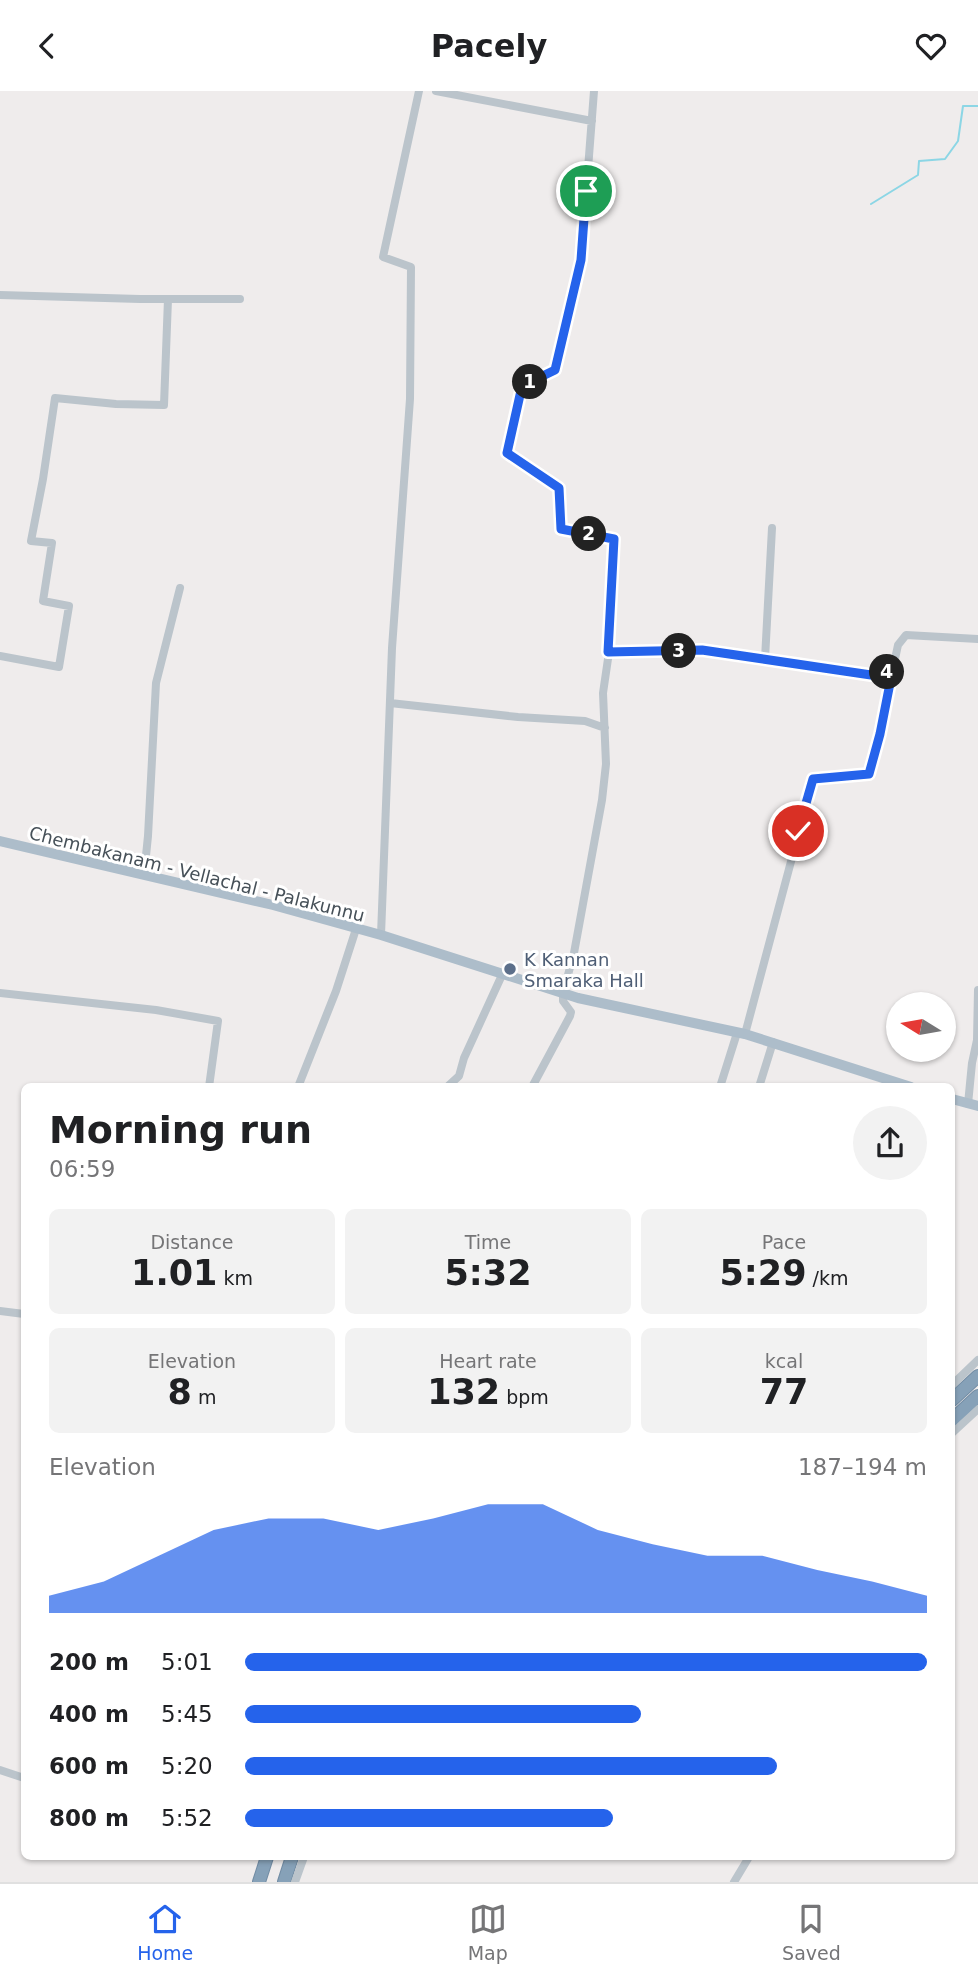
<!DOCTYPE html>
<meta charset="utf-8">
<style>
:root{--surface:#fff;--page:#f2f2f2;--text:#202124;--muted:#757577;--line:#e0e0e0;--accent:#2563eb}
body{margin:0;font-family:"DejaVu Sans",sans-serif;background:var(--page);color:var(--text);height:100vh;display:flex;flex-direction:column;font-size:26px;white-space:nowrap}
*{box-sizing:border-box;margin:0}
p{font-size:23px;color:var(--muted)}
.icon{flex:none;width:38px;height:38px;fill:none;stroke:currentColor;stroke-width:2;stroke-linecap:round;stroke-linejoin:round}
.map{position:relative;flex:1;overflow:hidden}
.drawer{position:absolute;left:21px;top:992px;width:934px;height:777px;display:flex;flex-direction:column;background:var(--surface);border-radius:10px;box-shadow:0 2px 5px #0004}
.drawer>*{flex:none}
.needle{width:46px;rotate:281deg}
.buttons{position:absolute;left:886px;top:901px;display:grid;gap:14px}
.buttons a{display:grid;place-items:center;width:70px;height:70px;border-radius:50%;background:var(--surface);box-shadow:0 2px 5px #0004;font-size:35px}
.pin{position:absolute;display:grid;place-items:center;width:60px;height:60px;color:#fff;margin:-30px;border:4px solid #fff;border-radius:50%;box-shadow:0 2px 7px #0007}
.km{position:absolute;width:35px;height:35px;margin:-18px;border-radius:50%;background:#222;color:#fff;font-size:19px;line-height:35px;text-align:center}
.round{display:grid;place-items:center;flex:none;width:74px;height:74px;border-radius:37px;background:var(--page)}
.head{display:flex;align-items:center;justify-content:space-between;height:119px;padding:0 28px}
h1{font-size:38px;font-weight:800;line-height:52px}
.metrics{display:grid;grid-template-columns:repeat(3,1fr);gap:10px;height:119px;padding:7px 28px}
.metrics div{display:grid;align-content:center;border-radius:10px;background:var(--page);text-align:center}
.metrics b{font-size:35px;font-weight:800}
.metrics small{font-size:19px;font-weight:400}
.metrics p{font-size:19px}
.chart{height:196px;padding:14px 28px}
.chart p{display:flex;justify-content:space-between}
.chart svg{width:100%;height:126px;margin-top:7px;fill:var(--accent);opacity:.7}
ul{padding:0 28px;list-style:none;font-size:23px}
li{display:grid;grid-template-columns:112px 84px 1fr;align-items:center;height:52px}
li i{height:18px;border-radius:9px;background:var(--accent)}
header{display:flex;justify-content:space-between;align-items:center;height:91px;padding:0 28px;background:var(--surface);font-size:32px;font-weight:800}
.tabs{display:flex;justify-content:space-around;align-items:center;height:98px;border-top:2px solid var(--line);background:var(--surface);font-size:19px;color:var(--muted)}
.tabs a{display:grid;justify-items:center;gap:4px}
.tabs .selected{color:var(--accent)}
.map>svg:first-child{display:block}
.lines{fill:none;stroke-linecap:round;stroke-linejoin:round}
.stream{stroke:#8cd6e5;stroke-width:2}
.highway-casing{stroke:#728ca4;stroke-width:14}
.minor{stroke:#bbc4cb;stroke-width:8}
.major{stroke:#adbdca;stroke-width:10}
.highway{stroke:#86a1b8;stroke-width:12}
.route-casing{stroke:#fff;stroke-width:14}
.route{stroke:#2563eb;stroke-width:9}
.service-dot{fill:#5c6f8a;stroke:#fff;stroke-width:2.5}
.labels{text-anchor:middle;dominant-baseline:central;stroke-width:6;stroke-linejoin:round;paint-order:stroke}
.street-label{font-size:18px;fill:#465058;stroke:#fff}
.service-label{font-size:18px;fill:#4e5e75;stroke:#fff;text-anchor:start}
</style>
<header><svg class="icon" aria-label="back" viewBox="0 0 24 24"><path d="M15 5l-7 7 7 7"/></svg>Pacely<svg class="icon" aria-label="heart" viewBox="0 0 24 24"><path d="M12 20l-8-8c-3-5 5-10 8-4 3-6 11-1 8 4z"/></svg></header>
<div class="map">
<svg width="978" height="1791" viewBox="0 0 978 1791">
<rect width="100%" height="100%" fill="#efecec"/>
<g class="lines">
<path class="stream" d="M 871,113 L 918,84 L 919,70 L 945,68 L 958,50 L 963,15 L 978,15"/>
<g class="highway-casing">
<path id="highway" d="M 952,1309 L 978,1285
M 952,1329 L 978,1305
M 259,1791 L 267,1766
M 284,1791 L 292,1766"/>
</g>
<path class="minor" d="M 436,0 L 592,30
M 594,0 L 581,169 L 555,279 L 522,295 L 507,362 L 559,397 L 561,437 L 614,448 L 609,561
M 0,204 L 140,208 L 240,208
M 0,565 L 59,576 L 69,515 L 43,510 L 52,452 L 31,450 L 43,388 L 55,307 L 116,313 L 164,314 L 168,208
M 765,568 L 772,437
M 390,612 L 518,626 L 585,630 L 605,637
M 144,784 L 148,745 L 156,592 L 180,497
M 381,844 L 392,557 L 410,308 L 411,176 L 383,166 L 419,0
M 0,902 L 156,919 L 218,930 L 209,996
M 745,943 L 813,688 L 869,683 L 880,643 L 892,582
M 298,996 L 336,900 L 356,838
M 447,996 L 459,985 L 464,967 L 502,884
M 532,996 L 570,925 L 571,921 L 563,910 L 563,902 L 574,862 L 602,709 L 606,673 L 603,602 L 609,561 L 703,559 L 871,584 L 881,580 L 892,582 L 898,554 L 906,544 L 978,548
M 720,996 L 737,942
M 759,996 L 773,951
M 968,1013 L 972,972 L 977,949 L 978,899
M 0,1220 L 24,1223
M 952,1294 L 978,1269
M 952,1342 L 978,1318
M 0,1679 L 24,1687
M 295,1791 L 304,1766
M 734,1791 L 749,1766"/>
<path class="major" d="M 0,750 L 273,814 L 381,844 L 578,907 L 745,943 L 911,996
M 952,1008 L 978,1015"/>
<use href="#highway" class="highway"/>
</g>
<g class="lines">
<g class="route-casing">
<path id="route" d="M 586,100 L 581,169 L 555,279 L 522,295 L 507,362 L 559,397 L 561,438 L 614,448 L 608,561 L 702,559 L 871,584 L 881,580 L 892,582 L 880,643 L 869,683 L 813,688 L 798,740"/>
</g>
<use href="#route" class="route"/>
</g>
<circle class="service-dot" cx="510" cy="878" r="7"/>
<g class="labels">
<g class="street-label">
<text transform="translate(197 783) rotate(14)">Chembakanam - Vellachal - Palakunnu</text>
</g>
<g class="service-label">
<text x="524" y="868">K Kannan<tspan x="524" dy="21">Smaraka Hall</tspan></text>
</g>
</g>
</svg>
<div class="buttons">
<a><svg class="needle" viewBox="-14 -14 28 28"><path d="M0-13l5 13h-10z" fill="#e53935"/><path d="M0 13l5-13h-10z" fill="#757577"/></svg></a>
</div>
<div class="pin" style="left:586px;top:100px;background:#1e9e55"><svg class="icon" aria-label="arrive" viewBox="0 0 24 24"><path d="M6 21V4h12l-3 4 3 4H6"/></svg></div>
<div class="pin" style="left:798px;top:740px;background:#d93025"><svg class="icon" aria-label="check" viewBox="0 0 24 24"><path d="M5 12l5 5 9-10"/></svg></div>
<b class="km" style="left:530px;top:291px">1</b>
<b class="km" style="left:589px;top:443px">2</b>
<b class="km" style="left:679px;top:560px">3</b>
<b class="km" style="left:887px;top:581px">4</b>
<section class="drawer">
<div class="head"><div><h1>Morning run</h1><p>06:59</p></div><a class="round"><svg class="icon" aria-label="share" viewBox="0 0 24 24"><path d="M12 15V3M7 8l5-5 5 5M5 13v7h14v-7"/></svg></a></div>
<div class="metrics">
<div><p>Distance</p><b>1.01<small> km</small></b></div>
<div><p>Time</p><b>5:32</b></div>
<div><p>Pace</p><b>5:29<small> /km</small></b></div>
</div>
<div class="metrics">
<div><p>Elevation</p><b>8<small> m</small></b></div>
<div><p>Heart rate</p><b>132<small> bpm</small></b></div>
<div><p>kcal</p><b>77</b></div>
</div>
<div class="chart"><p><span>Elevation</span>187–194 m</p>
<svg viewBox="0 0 160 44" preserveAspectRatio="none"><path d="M0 44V38L10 33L20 24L30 15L40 11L50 11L60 15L70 11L80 6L90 6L100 15L110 20L120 24L130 24L140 29L150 33L160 38V44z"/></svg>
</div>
<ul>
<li><b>200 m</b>5:01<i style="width:100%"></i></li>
<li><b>400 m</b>5:45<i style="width:58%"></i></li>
<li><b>600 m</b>5:20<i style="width:78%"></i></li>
<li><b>800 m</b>5:52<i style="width:54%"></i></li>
</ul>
</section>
</div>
<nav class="tabs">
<a class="selected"><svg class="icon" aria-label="home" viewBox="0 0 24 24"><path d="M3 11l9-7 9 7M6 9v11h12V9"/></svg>Home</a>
<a><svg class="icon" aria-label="map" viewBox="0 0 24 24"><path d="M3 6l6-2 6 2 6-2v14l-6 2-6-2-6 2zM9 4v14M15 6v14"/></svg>Map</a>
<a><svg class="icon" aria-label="saved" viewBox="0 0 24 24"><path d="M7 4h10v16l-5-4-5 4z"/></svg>Saved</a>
</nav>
